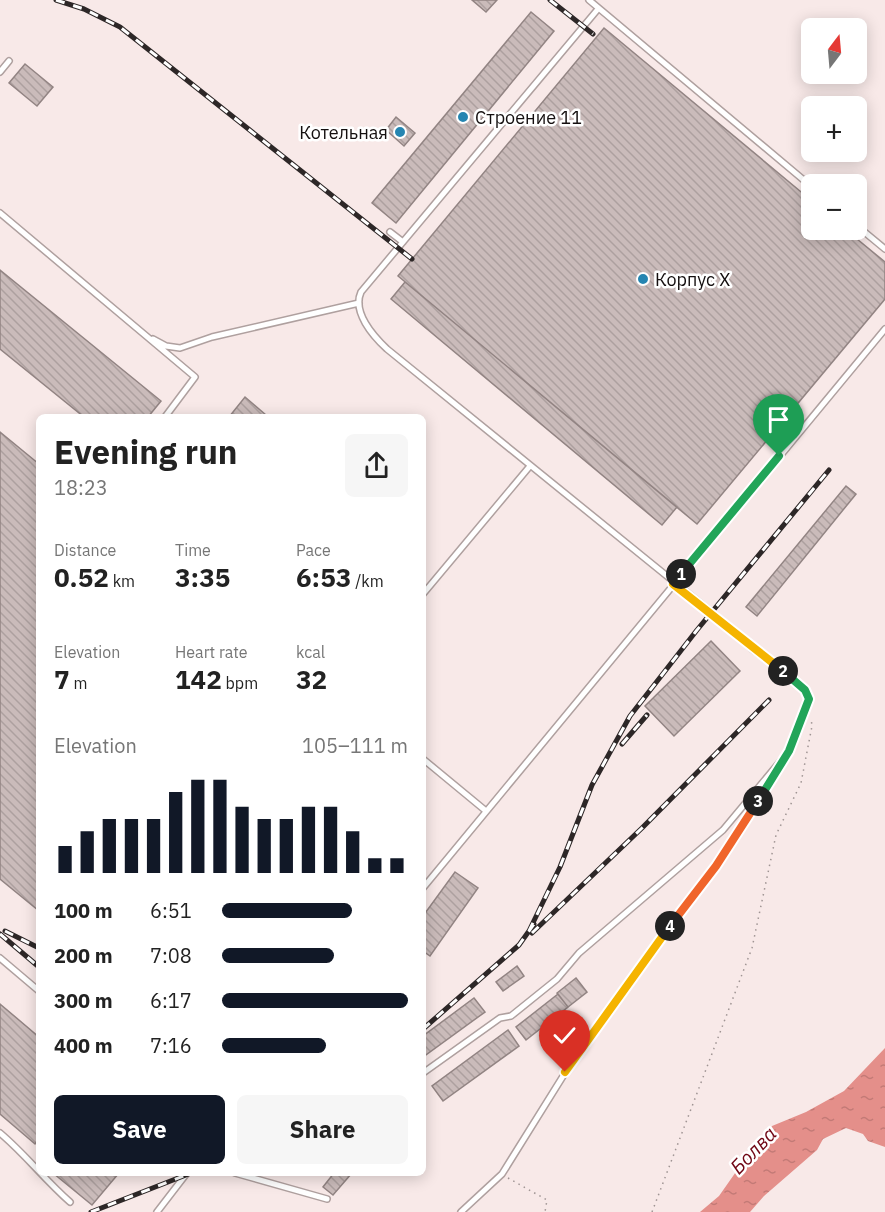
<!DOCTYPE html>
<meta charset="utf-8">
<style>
:root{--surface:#fff;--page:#f6f6f6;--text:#222;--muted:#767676;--accent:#111827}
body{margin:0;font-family:"IBM Plex Sans",sans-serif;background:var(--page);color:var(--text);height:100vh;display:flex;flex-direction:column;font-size:22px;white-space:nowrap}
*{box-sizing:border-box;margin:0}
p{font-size:20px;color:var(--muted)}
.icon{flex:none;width:33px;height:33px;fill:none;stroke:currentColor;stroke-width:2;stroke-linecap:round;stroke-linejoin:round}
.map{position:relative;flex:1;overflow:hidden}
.sheet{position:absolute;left:36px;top:414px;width:390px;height:762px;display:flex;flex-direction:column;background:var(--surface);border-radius:9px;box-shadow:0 3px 15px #0003}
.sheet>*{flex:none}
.needle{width:39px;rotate:16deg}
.buttons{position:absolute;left:801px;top:18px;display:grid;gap:12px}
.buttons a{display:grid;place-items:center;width:66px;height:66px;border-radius:9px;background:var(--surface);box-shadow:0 3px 15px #0003;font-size:30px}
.pin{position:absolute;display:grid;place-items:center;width:51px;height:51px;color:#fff;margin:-62px -26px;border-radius:50% 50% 50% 0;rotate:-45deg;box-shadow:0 0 6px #0007}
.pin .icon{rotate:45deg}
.km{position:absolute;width:30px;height:30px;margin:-15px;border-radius:50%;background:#222;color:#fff;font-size:16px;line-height:30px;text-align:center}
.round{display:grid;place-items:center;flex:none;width:63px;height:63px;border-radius:9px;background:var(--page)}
.summary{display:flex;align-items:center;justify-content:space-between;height:102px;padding:0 18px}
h1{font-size:33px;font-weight:700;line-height:45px}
.metrics{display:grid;grid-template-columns:repeat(3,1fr);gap:9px;height:102px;padding:6px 18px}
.metrics div{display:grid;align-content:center}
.metrics b{font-size:26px;font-weight:700}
.metrics small{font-size:16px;font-weight:400}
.metrics p{font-size:16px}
.chart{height:168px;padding:12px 18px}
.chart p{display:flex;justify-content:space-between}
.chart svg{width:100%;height:108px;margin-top:6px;stroke:var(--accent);stroke-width:6}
.primary-button{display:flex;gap:12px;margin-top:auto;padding:12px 18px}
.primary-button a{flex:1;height:69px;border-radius:9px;background:var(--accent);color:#fff;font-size:24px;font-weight:700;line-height:69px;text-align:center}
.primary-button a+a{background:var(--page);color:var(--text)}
ul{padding:0 18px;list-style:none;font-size:20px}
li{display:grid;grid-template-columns:96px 72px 1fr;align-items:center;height:45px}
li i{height:15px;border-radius:8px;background:var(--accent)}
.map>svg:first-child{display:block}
.water{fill:url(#water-ripples)}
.building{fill:url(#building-back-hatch);stroke:#928483;stroke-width:1.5}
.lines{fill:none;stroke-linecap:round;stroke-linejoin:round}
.service-casing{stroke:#afa09f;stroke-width:8}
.path{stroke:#9f9493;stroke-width:1.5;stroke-dasharray:1.5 4.5;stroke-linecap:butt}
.service{stroke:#fff;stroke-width:5}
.rail-casing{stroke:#2d2727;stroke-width:5}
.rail{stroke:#fff;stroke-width:3;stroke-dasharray:9;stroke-linecap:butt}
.split-1-casing{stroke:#fff;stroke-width:12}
.split-2-casing{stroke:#fff;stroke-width:12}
.split-3-casing{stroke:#fff;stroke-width:12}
.split-4-casing{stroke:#fff;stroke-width:12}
.split-5-casing{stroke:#fff;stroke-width:12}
.split-1{stroke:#22a559;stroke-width:8}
.split-2{stroke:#f5b400;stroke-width:8}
.split-3{stroke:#22a559;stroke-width:8}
.split-4{stroke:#f0652b;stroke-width:8}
.split-5{stroke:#f5b400;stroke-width:8}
.poi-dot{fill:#2585b1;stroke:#fff;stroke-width:2}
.labels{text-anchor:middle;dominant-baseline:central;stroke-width:5;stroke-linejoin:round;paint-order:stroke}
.poi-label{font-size:18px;fill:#140f0f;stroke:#fff;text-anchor:start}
.water-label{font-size:20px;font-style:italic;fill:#700614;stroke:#fff}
</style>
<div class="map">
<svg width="885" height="1212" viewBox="0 0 885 1212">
<defs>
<pattern id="water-ripples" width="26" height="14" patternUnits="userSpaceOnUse" patternTransform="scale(1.5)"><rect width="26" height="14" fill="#e48f8a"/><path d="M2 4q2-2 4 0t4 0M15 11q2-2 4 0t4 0" fill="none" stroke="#c37a76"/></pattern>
<pattern id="building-back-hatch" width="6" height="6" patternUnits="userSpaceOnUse" patternTransform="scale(1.5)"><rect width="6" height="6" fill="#cabbba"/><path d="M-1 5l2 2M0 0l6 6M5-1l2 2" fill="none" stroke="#ada09f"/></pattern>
</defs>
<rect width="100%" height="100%" fill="#f8e9e8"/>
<path class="water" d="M 885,1048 L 885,1147 L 868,1141 L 863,1134 L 846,1128 L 823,1139 L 817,1150 L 764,1196 L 750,1212 L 700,1212 L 719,1196 L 759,1139 L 772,1126 L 806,1112 L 844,1091 Z"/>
<path class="building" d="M 472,0 L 497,0 L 486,12 Z
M 531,12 L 554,31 L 396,223 L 372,203 Z
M 604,28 L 812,201 L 812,230 L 846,230 L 885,262 L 885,299 L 697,524 L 398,276 Z
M 25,64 L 53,87 L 37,106 L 9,83 Z
M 396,117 L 415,133 L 404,146 L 386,130 Z
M 0,270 L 161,401 L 148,417 L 84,417 L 0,349 Z
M 405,282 L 677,507 L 662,525 L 391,299 Z
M 245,397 L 266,415 L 264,417 L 229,417 Z
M 0,432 L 39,464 L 39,911 L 0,879 Z
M 846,486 L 856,494 L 757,616 L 746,607 Z
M 711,641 L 740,671 L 674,736 L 645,706 Z
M 455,872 L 478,888 L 430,956 L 423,951 L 423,916 Z
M 517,966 L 524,976 L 503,991 L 496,982 Z
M 576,978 L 587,992 L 568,1007 L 557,993 Z
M 558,994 L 568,1007 L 526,1040 L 516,1027 Z
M 474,998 L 485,1012 L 423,1057 L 423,1036 Z
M 0,1004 L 39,1037 L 39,1138 L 35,1144 L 0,1114 Z
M 508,1030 L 519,1046 L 443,1101 L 432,1086 Z
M 53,1173 L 119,1173 L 92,1205 Z
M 334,1173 L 352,1173 L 333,1195 L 323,1187 Z"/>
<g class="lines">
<g class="service-casing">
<path id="service" d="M 589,0 L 812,187
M 0,72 L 9,61
M 0,213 L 195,377 L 165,417
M 856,225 L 885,249
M 390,232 L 403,242
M 153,339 L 166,346 L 180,348 L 212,337 L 359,303
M 423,594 L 530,466
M 423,759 L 486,811
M 423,888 L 885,329
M 0,958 L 39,991
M 423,1073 L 500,1018 L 511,1016 L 557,979 L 579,953 L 723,830 L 789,751 L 809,699 L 799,683 L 752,649 L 731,628 L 387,349 C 373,336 352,312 361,292 L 598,9
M 0,1133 C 26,1155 44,1179 70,1202
M 235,1173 L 327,1199
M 157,1212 L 187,1173
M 461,1212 L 502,1174 L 565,1073 L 715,866 L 782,762"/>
</g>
<path class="path" d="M 508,1178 L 547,1200 L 545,1212
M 652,1212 L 752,948 L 776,835 L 801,783 L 812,726 L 811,718"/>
<use href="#service" class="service"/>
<g class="rail-casing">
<path id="rail" d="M 56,0 L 84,9 L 120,27 L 412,259
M 550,0 L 593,34
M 622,744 L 647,715
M 5,931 L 39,948
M 529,931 L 560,867 L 592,785 L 630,716 L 697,630 L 829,470
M 532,933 L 642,828 L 769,700
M 0,934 L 39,967
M 423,1029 L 519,945 L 534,924
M 91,1212 L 191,1173"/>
</g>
<use href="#rail" class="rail"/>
</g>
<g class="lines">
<g class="split-1-casing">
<path id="split-1" d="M 681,574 L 779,456"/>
</g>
<g class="split-2-casing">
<path id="split-2" d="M 681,574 L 673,584 L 783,671"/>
</g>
<g class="split-3-casing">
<path id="split-3" d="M 758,801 L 789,751 L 809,699 L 805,690 L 783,671"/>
</g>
<g class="split-4-casing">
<path id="split-4" d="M 670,926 L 716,866 L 758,801"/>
</g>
<g class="split-5-casing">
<path id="split-5" d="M 565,1072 L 670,926"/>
</g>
<use href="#split-1" class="split-1"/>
<use href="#split-2" class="split-2"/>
<use href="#split-3" class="split-3"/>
<use href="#split-4" class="split-4"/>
<use href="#split-5" class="split-5"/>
</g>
<g class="poi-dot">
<circle cx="463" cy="117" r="6"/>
<circle cx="400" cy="132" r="6"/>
<circle cx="643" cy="279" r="6"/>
</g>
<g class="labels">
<g class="poi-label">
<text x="475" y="117">Строение 11</text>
<text x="388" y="132" text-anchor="end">Котельная</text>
<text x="655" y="279">Корпус Х</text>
</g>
<g class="water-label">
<text transform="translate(753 1150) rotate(-46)">Болва</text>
</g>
</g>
</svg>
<div class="buttons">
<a><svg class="needle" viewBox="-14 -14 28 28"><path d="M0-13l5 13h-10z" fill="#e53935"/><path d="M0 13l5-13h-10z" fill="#767676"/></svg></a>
<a>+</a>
<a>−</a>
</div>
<div class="pin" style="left:779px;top:456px;background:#1e9e55"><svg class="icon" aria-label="arrive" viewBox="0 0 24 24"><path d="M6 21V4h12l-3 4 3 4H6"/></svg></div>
<div class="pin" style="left:565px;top:1072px;background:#d93025"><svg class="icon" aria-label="check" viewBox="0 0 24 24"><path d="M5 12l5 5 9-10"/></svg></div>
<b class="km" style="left:681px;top:574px">1</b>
<b class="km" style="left:783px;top:671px">2</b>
<b class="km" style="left:758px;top:801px">3</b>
<b class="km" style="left:670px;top:926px">4</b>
<section class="sheet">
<div class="summary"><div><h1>Evening run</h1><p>18:23</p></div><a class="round"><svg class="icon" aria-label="share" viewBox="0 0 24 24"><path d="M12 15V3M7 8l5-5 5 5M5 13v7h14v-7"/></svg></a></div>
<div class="metrics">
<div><p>Distance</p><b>0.52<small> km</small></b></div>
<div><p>Time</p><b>3:35</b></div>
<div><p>Pace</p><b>6:53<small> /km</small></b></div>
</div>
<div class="metrics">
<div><p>Elevation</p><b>7<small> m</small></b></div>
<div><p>Heart rate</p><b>142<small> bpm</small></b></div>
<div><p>kcal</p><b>32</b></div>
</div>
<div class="chart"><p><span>Elevation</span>105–111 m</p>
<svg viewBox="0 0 160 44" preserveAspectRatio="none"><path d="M5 44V33M15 44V27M25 44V22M35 44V22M45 44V22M55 44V11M65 44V6M75 44V6M85 44V17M95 44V22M105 44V22M115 44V17M125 44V17M135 44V27M145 44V38M155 44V38"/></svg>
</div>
<ul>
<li><b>100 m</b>6:51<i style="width:70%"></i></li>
<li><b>200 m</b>7:08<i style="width:60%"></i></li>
<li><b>300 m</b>6:17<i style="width:100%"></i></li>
<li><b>400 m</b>7:16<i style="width:56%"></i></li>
</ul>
<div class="primary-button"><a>Save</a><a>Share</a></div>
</section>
</div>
